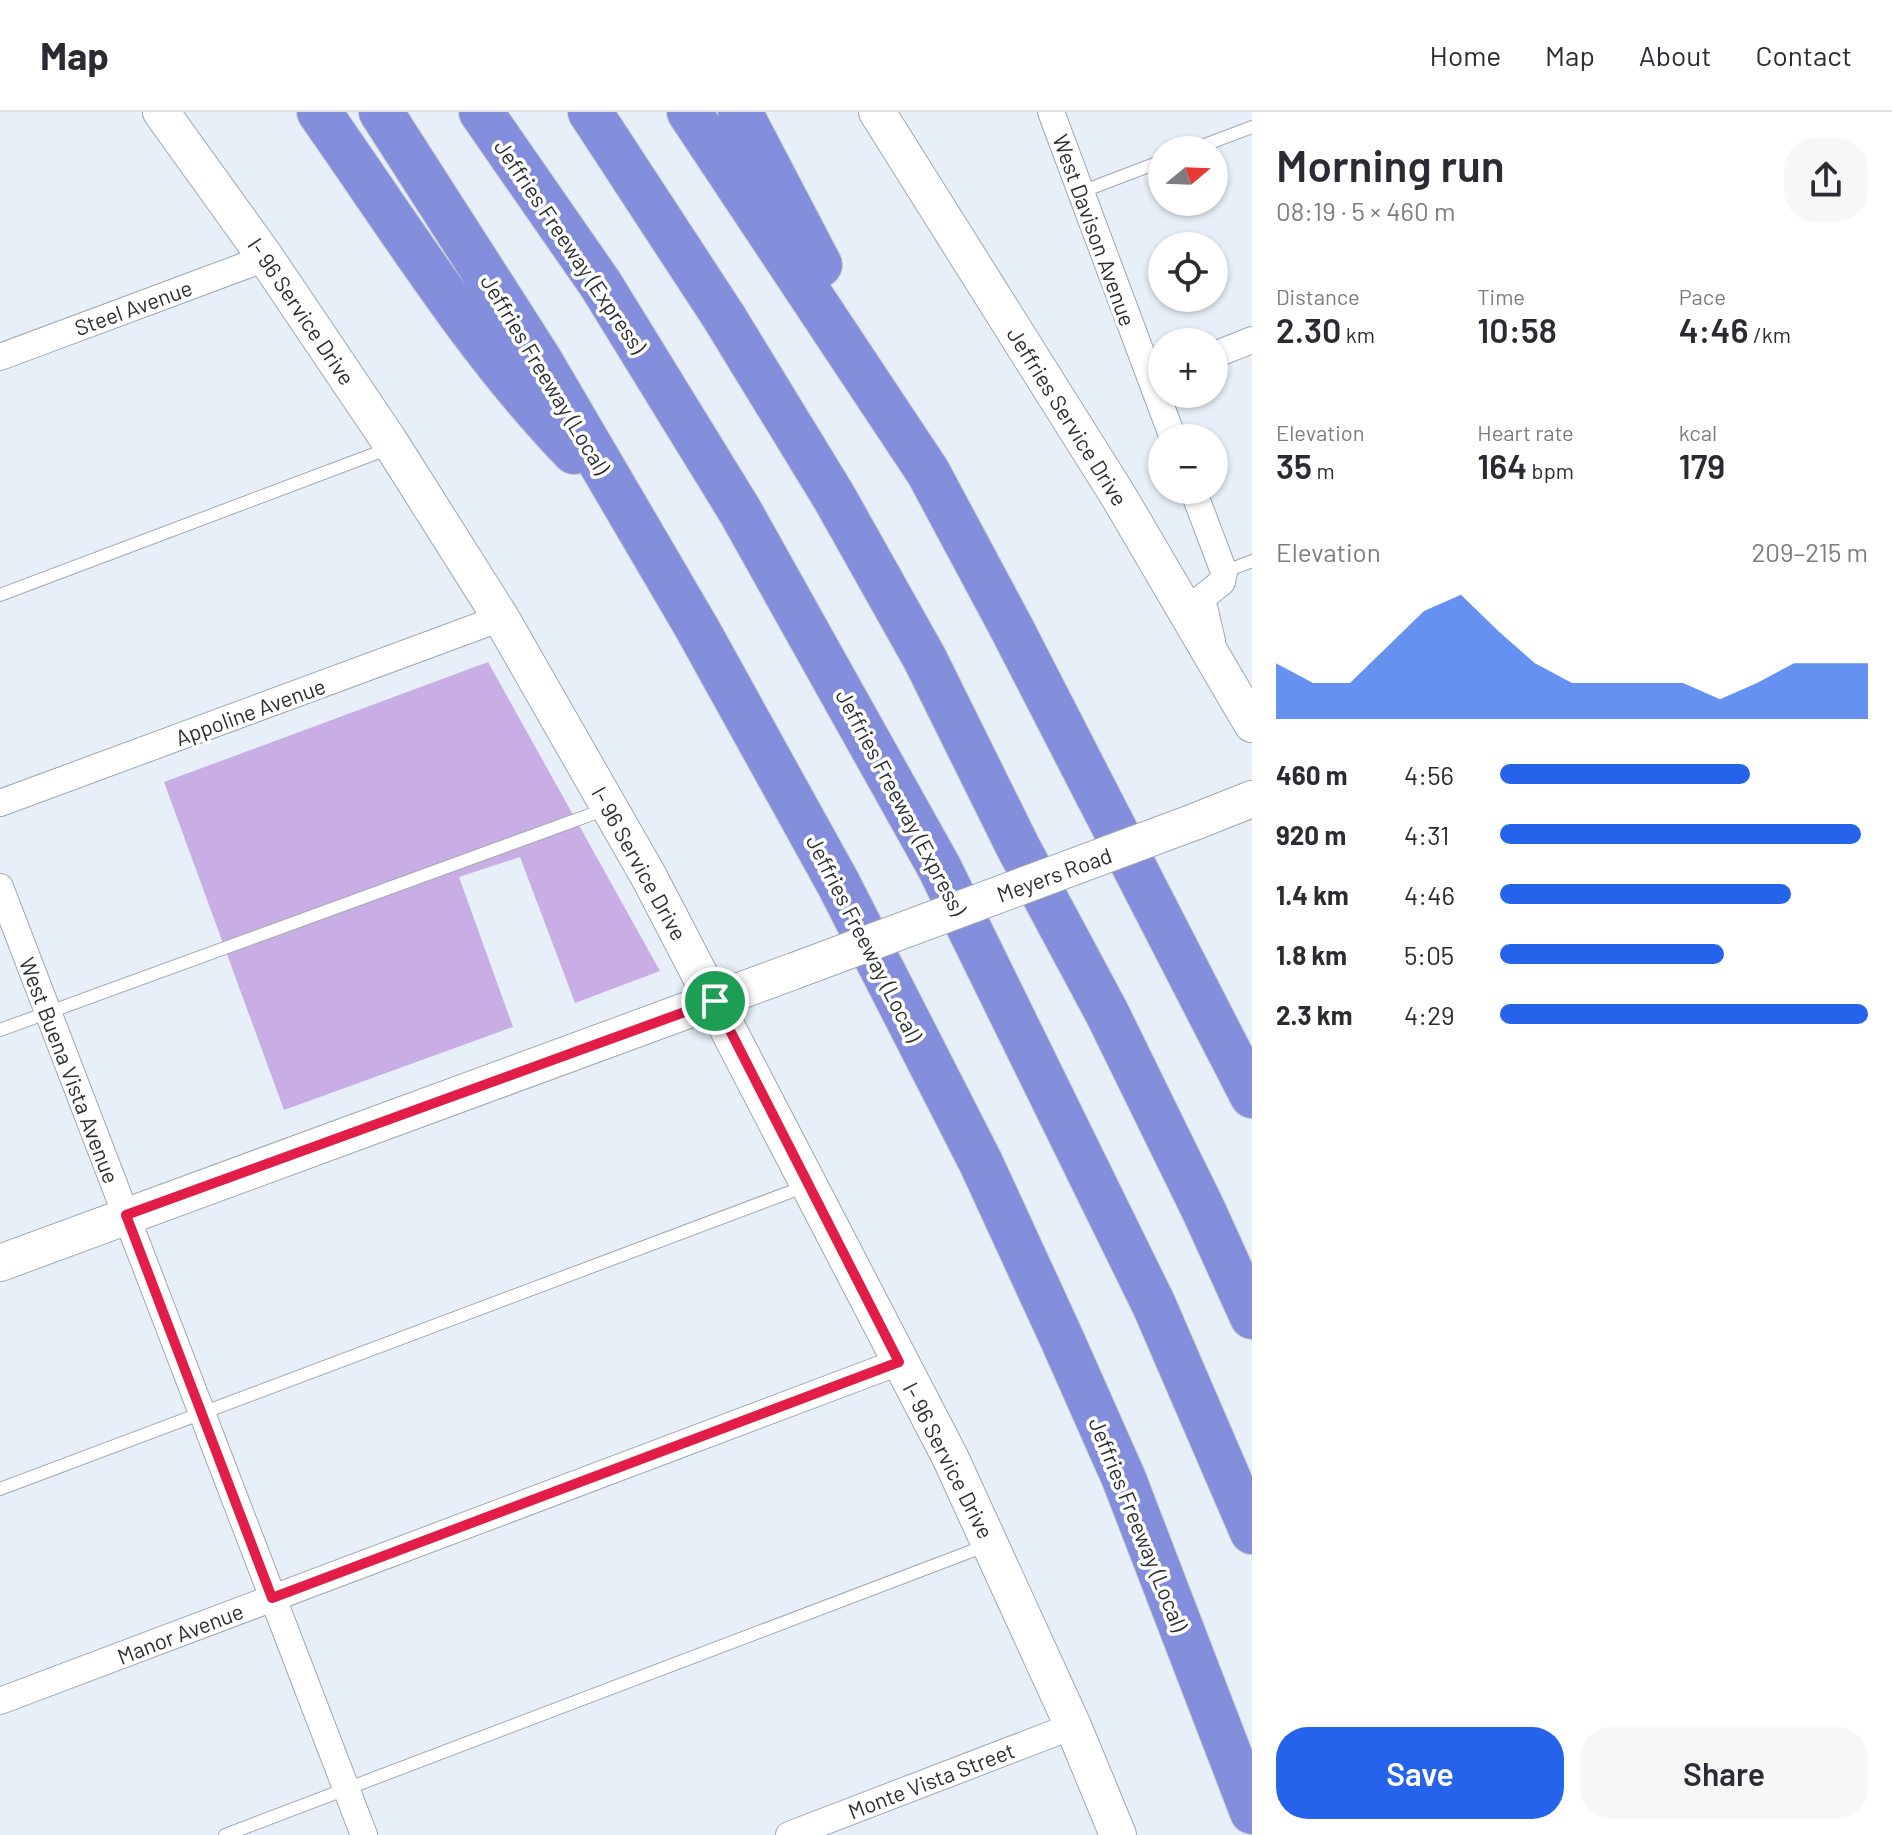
<!DOCTYPE html>
<meta charset="utf-8">
<style>
:root{--surface:#fff;--page:#f7f7f7;--text:#2b2b33;--muted:#7c7c81;--line:#e1e1e2;--accent:#2563eb}
body{margin:0;font-family:Barlow,sans-serif;background:var(--page);color:var(--text);height:100vh;display:flex;flex-direction:column;font-size:30px;white-space:nowrap}
*{box-sizing:border-box;margin:0}
p{font-size:26px;color:var(--muted)}
.icon{flex:none;width:44px;height:44px;fill:none;stroke:currentColor;stroke-width:2;stroke-linecap:round;stroke-linejoin:round}
.map{position:relative;flex:1;overflow:hidden}
.details{display:flex;flex-direction:column;background:var(--surface);width:640px}
.details>*{flex:none}
.needle{width:52px;rotate:71deg}
.buttons{position:absolute;left:1148px;top:24px;display:grid;gap:16px}
.buttons a{display:grid;place-items:center;width:80px;height:80px;border-radius:50%;background:var(--surface);box-shadow:0 2px 6px #0004;font-size:40px}
.pin{position:absolute;display:grid;place-items:center;width:68px;height:68px;color:#fff;margin:-34px;border:4px solid #fff;border-radius:50%;box-shadow:0 2px 8px #0007}
.round{display:grid;place-items:center;flex:none;width:84px;height:84px;border-radius:32px;background:var(--page)}
.headline{display:flex;align-items:center;justify-content:space-between;height:136px;padding:0 24px}
h1{font-size:44px;font-weight:600;line-height:60px}
.figures{display:grid;grid-template-columns:repeat(3,1fr);gap:12px;height:136px;padding:8px 24px}
.figures div{display:grid;align-content:center}
.figures b{font-size:34px;font-weight:600}
.figures small{font-size:22px;font-weight:400}
.figures p{font-size:22px}
.chart{height:224px;padding:16px 24px}
.chart p{display:flex;justify-content:space-between}
.chart svg{width:100%;height:144px;margin-top:8px;fill:var(--accent);opacity:.7}
.primary-button{display:flex;gap:16px;margin-top:auto;padding:16px 24px}
.primary-button a{flex:1;height:92px;border-radius:32px;background:var(--accent);color:#fff;font-size:32px;font-weight:600;line-height:92px;text-align:center}
.primary-button a+a{background:var(--page);color:var(--text)}
ul{padding:0 24px;list-style:none;font-size:26px}
li{display:grid;grid-template-columns:128px 96px 1fr;align-items:center;height:60px}
li i{height:20px;border-radius:10px;background:var(--accent)}
header{display:flex;align-items:center;gap:48px;box-sizing:border-box;height:112px;padding:0 40px;background:var(--surface);border-bottom:2px solid var(--line)}
header strong{font-size:38px}
nav{display:flex;gap:44px;margin-inline-start:auto;font-size:28px}
main{display:flex;flex:1;min-height:0}
.map>svg:first-child{display:block}
.green{fill:#c8aee5}
.lines{fill:none;stroke-linecap:round;stroke-linejoin:round}
.lane-casing{stroke:#9fa8b0;stroke-width:14}
.street-casing{stroke:#9fa8b0;stroke-width:28}
.secondary-casing{stroke:#9fa8b0;stroke-width:38}
.highway-casing{stroke:#cccdce;stroke-width:46}
.lane{stroke:#fff;stroke-width:12}
.street{stroke:#fff;stroke-width:26}
.secondary{stroke:#fff;stroke-width:36}
.highway{stroke:#838edc;stroke-width:44}
.secondary-bridge-casing{stroke:#9fa8b0;stroke-width:38;stroke-linecap:butt}
.secondary-bridge{stroke:#fff;stroke-width:36}
.route-casing{stroke:#fff;stroke-width:16}
.route{stroke:#e11d48;stroke-width:10}
.labels{text-anchor:middle;dominant-baseline:central;stroke-width:7;stroke-linejoin:round;paint-order:stroke}
.street-label{font-size:22px;fill:#2b2e32;stroke:#fff}
</style>
<header>
<strong>Map</strong>
<nav><a>Home</a><a>Map</a><a>About</a><a>Contact</a></nav>
</header>
<main>
<div class="map">
<svg width="1252" height="1723" viewBox="0 0 1252 1723">
<rect width="100%" height="100%" fill="#e7f0f9"/>
<path class="green" d="M 488,550 L 660,859 L 575,891 L 520,745 L 459,765 L 513,915 L 284,998 L 164,670 Z"/>
<g class="lines">
<g class="lane-casing">
<path id="lane" d="M 1191,38 L 1252,15
M 1081,80 L 1162,49
M 1224,460 L 1252,449
M 0,483 L 390,336
M 0,918 L 606,697
M 0,1377 L 806,1074
M 225,1723 L 985,1434"/>
</g>
<g class="street-casing">
<path id="street" d="M 1051,0 L 1173,326
M 1214,243 L 1252,228
M 0,245 L 266,146
M 1193,378 L 1224,460 L 1222,470 L 1202,486 L 1212,529
M 0,691 L 501,506
M 0,775 L 364,1723
M 0,1589 L 899,1250
M 789,1723 L 1073,1614"/>
</g>
<g class="secondary-casing">
<path id="secondary" d="M 161,0 L 266,146 L 388,327 L 501,506 L 649,765 L 950,1345 L 1073,1614 L 1118,1723
M 877,0 L 1119,385 L 1252,612
M 1194,710 L 1252,687
M 0,1151 L 794,859"/>
</g>
<g class="highway-casing">
<path id="highway" d="M 319,0 C 400,115 476,239 574,340
M 381,0 L 540,248 L 698,518 L 838,771 L 981,1051 L 1062,1227 L 1124,1367 L 1252,1700
M 481,0 L 601,173 L 740,399 L 939,755 L 1154,1193 L 1252,1420
M 590,0 L 724,205 L 834,385 L 925,547 L 1018,735 L 1107,901 L 1204,1099 L 1252,1205
M 689,0 L 928,360 L 1011,515 L 1252,984
M 740,0 L 820,153"/>
</g>
<use href="#lane" class="lane"/>
<use href="#street" class="street"/>
<use href="#secondary" class="secondary"/>
<use href="#highway" class="highway"/>
<g class="secondary-bridge-casing">
<path id="secondary-bridge" d="M 794,859 L 1194,710"/>
</g>
<use href="#secondary-bridge" class="secondary-bridge"/>
</g>
<g class="lines">
<g class="route-casing">
<path id="route" d="M 715,889 L 899,1250 L 272,1486 L 126,1103 Z"/>
</g>
<use href="#route" class="route"/>
</g>
<g class="labels">
<g class="street-label">
<text transform="translate(1095 118) rotate(70)">West Davison Avenue</text>
<text transform="translate(571 134) rotate(56)">Jeffries Freeway (Express)</text>
<text transform="translate(133 195) rotate(-20)">Steel Avenue</text>
<text transform="translate(302 199) rotate(56)">I- 96 Service Drive</text>
<text transform="translate(546 262) rotate(59)">Jeffries Freeway (Local)</text>
<text transform="translate(1068 304) rotate(58)">Jeffries Service Drive</text>
<text transform="translate(250 599) rotate(-20)">Appoline Avenue</text>
<text transform="translate(902 690) rotate(62)">Jeffries Freeway (Express)</text>
<text transform="translate(640 751) rotate(61)">I- 96 Service Drive</text>
<text transform="translate(1054 762) rotate(-20)">Meyers Road</text>
<text transform="translate(865 826) rotate(63)">Jeffries Freeway (Local)</text>
<text transform="translate(70 958) rotate(69)">West Buena Vista Avenue</text>
<text transform="translate(949 1348) rotate(63)">I- 96 Service Drive</text>
<text transform="translate(1139 1412) rotate(68)">Jeffries Freeway (Local)</text>
<text transform="translate(180 1521) rotate(-21)">Manor Avenue</text>
<text transform="translate(931 1668) rotate(-21)">Monte Vista Street</text>
</g>
</g>
</svg>
<div class="buttons">
<a><svg class="needle" viewBox="-14 -14 28 28"><path d="M0-13l5 13h-10z" fill="#e53935"/><path d="M0 13l5-13h-10z" fill="#7c7c81"/></svg></a>
<a><svg class="icon" aria-label="locate" viewBox="0 0 24 24"><circle cx="12" cy="12" r="6"/><path d="M12 2v4M12 18v4M2 12h4M18 12h4"/></svg></a>
<a>+</a>
<a>−</a>
</div>
<div class="pin" style="left:715px;top:889px;background:#1e9e55"><svg class="icon" aria-label="arrive" viewBox="0 0 24 24"><path d="M6 21V4h12l-3 4 3 4H6"/></svg></div>
</div>
<section class="details">
<div class="headline"><div><h1>Morning run</h1><p>08:19 · 5 × 460 m</p></div><a class="round"><svg class="icon" aria-label="share" viewBox="0 0 24 24"><path d="M12 15V3M7 8l5-5 5 5M5 13v7h14v-7"/></svg></a></div>
<div class="figures">
<div><p>Distance</p><b>2.30<small> km</small></b></div>
<div><p>Time</p><b>10:58</b></div>
<div><p>Pace</p><b>4:46<small> /km</small></b></div>
</div>
<div class="figures">
<div><p>Elevation</p><b>35<small> m</small></b></div>
<div><p>Heart rate</p><b>164<small> bpm</small></b></div>
<div><p>kcal</p><b>179</b></div>
</div>
<div class="chart"><p><span>Elevation</span>209–215 m</p>
<svg viewBox="0 0 160 44" preserveAspectRatio="none"><path d="M0 44V27L10 33L20 33L30 22L40 11L50 6L60 17L70 27L80 33L90 33L100 33L110 33L120 38L130 33L140 27L150 27L160 27V44z"/></svg>
</div>
<ul>
<li><b>460 m</b>4:56<i style="width:68%"></i></li>
<li><b>920 m</b>4:31<i style="width:98%"></i></li>
<li><b>1.4 km</b>4:46<i style="width:79%"></i></li>
<li><b>1.8 km</b>5:05<i style="width:61%"></i></li>
<li><b>2.3 km</b>4:29<i style="width:100%"></i></li>
</ul>
<div class="primary-button"><a>Save</a><a>Share</a></div>
</section>
</main>
